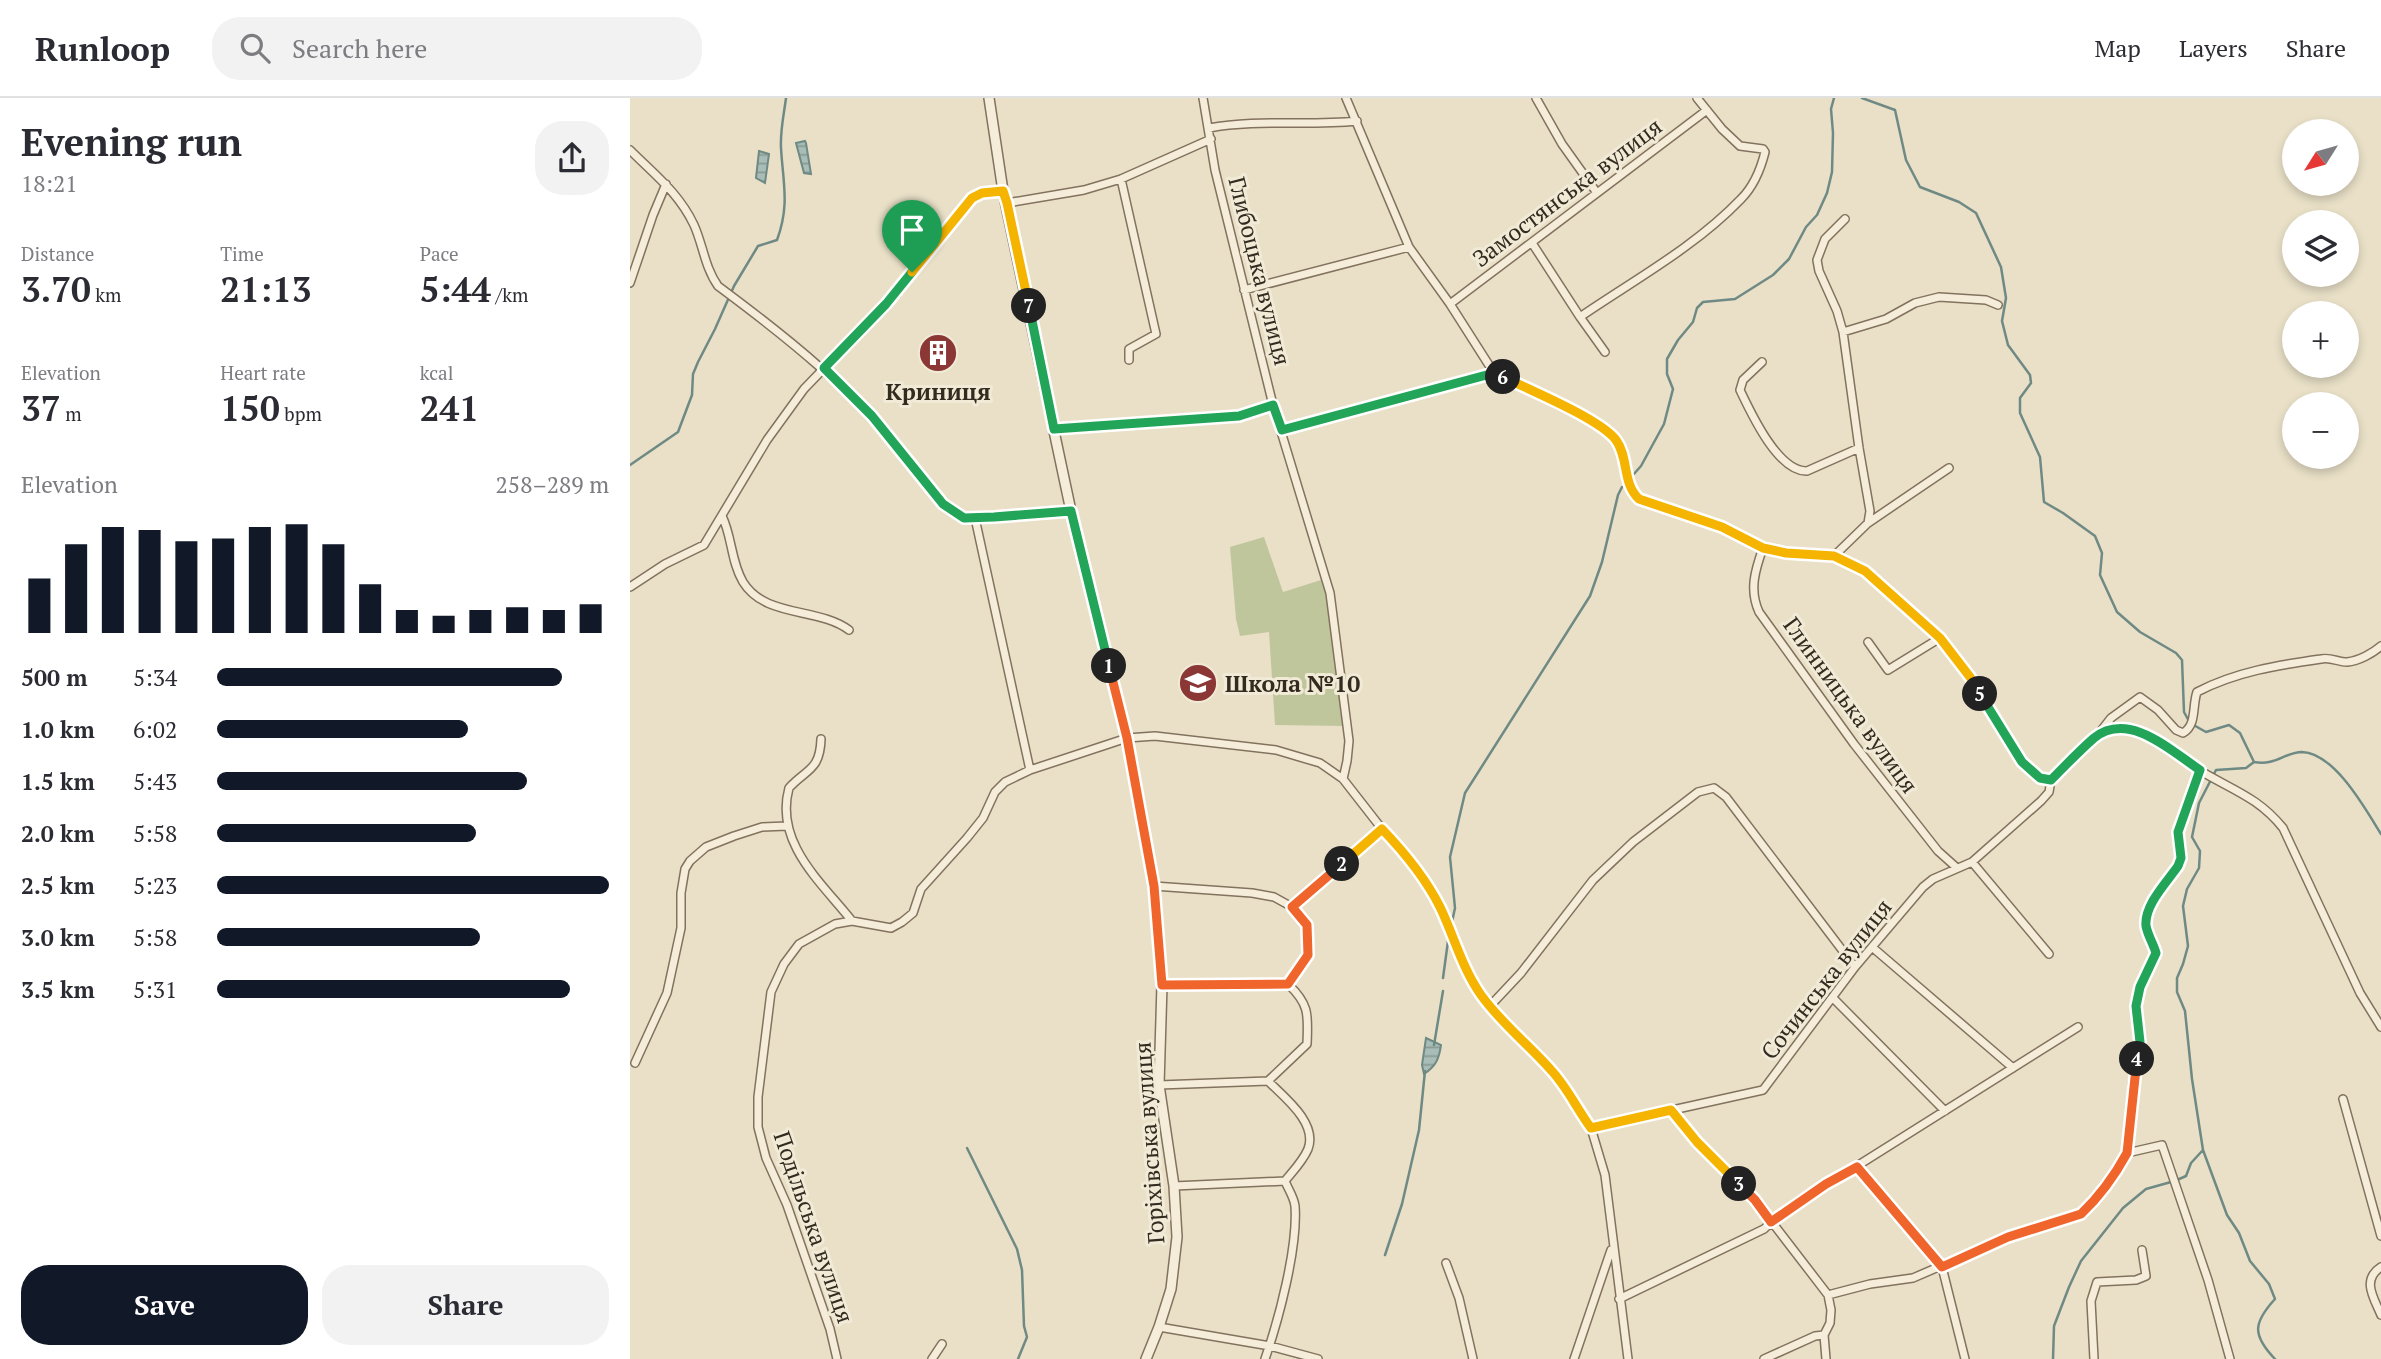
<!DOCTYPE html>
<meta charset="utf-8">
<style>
:root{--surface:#fff;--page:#f2f2f3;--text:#2b2b33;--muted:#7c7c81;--line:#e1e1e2;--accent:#111827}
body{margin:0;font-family:"PT Serif",serif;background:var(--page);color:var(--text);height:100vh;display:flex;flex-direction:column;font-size:26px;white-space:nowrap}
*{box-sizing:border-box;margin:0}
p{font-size:23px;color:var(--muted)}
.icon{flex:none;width:38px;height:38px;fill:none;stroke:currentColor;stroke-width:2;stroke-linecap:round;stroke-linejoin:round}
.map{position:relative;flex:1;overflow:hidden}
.panel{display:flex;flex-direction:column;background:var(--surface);width:630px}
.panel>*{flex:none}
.needle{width:46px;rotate:233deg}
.buttons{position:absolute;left:1652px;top:21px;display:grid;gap:14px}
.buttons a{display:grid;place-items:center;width:77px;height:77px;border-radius:50%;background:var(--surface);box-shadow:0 4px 10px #0003;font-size:35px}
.pin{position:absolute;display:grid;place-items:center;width:60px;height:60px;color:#fff;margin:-72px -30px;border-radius:50% 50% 50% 0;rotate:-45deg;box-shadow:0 0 7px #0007}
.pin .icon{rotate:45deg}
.km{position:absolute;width:35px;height:35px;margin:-18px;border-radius:50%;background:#222;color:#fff;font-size:19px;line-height:35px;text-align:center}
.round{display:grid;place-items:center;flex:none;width:74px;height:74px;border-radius:28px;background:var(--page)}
.headline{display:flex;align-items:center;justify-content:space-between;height:119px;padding:0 21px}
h1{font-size:38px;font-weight:700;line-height:52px}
.stats{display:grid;grid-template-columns:repeat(3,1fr);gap:10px;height:119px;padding:7px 21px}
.stats div{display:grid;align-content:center}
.stats b{font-size:35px;font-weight:700}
.stats small{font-size:19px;font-weight:400}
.stats p{font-size:19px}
.chart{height:196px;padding:14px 21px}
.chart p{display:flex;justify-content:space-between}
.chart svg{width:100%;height:126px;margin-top:7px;stroke:var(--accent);stroke-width:6}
.button{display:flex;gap:14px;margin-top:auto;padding:14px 21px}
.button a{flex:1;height:80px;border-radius:28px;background:var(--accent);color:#fff;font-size:28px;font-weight:700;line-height:80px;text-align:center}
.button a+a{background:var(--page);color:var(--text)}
ul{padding:0 21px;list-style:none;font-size:23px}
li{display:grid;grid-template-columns:112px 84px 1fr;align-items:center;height:52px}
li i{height:18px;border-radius:9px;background:var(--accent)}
header{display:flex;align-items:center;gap:42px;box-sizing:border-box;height:98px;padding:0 35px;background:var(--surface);border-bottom:2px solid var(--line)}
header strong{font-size:33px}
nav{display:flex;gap:38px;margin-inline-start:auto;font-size:24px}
.search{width:490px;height:63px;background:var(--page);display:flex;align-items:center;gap:18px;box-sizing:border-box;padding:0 24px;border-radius:28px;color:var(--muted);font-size:26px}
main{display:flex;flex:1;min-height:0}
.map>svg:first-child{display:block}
.green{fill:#c0c69c}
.water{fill:url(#water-rules);stroke:#6f8a84;stroke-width:2}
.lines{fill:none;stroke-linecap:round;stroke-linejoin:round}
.stream{stroke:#6f8a84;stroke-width:2.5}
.minor-casing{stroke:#82725e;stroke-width:10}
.tertiary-casing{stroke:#82725e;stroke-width:12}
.minor{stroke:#f5edd9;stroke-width:7}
.tertiary{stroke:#f5edd9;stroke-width:9}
.split-1-casing{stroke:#fff;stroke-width:14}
.split-2-casing{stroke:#fff;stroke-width:14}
.split-3-casing{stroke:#fff;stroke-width:14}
.split-4-casing{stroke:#fff;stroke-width:14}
.split-5-casing{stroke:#fff;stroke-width:14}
.split-6-casing{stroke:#fff;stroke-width:14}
.split-7-casing{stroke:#fff;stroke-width:14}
.split-8-casing{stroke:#fff;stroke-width:14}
.split-1{stroke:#22a559;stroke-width:9}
.split-2{stroke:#f0652b;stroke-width:9}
.split-3{stroke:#f5b400;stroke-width:9}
.split-4{stroke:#f0652b;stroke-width:9}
.split-5{stroke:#22a559;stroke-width:9}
.split-6{stroke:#f5b400;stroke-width:9}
.split-7{stroke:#22a559;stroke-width:9}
.split-8{stroke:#f5b400;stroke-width:9}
.labels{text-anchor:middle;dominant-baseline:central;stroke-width:6;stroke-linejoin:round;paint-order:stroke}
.street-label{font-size:23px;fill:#342b20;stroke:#f1ead6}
.poi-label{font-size:23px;font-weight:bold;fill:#342b20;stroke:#f1ead6}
</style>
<header>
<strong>Runloop</strong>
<div class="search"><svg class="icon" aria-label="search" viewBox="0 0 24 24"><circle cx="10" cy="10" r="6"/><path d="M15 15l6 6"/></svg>Search here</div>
<nav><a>Map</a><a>Layers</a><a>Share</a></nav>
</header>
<main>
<section class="panel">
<div class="headline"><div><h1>Evening run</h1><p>18:21</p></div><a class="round"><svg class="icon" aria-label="share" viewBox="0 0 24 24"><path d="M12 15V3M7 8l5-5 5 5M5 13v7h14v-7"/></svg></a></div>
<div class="stats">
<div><p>Distance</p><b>3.70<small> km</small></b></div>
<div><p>Time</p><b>21:13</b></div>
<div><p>Pace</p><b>5:44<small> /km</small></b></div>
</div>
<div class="stats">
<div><p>Elevation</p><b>37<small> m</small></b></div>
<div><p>Heart rate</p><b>150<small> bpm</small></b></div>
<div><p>kcal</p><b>241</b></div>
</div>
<div class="chart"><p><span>Elevation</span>258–289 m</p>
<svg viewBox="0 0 160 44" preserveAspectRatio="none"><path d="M5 44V25M15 44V13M25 44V7M35 44V8M45 44V12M55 44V11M65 44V7M75 44V6M85 44V13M95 44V27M105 44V36M115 44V38M125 44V36M135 44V35M145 44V36M155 44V34"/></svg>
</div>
<ul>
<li><b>500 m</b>5:34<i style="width:88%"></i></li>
<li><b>1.0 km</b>6:02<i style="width:64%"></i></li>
<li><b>1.5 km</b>5:43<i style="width:79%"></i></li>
<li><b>2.0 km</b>5:58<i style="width:66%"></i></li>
<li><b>2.5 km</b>5:23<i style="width:100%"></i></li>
<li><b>3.0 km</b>5:58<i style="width:67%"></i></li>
<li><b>3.5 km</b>5:31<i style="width:90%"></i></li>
</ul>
<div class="button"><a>Save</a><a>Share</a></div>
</section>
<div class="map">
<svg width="1751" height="1261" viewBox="0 0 1751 1261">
<defs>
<pattern id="water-rules" width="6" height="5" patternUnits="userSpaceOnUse" patternTransform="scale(1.75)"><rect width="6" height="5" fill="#a8bdb7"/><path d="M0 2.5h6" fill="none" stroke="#8a9a94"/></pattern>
</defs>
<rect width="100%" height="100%" fill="#e9e0c7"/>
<path class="green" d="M 634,439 L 653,494 L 691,482 C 708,528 709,580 714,628 L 645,627 L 639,534 L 610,538 L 606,521 L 600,449 Z"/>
<path class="water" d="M 175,43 L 176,45 L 181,76 L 174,75 L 166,45 Z
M 129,53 L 139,56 L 135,85 L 126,80 Z
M 796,940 L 811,947 C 809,961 806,968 794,976 L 792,967 Z"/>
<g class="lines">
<path class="stream" d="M 1232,0 L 1265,12 L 1276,62 L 1290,89 L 1329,104 L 1346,115 L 1371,169 L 1376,200 L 1372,223 L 1378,247 L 1400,277 L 1401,285 L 1390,300 L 1390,315 L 1410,359 L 1414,404 L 1433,415 L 1465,438 L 1472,455 L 1470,477 L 1487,514 L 1510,534 L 1546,555 L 1552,562 L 1554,614 L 1560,625 L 1576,634 L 1599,627 L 1610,635 L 1624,664 C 1646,668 1655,654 1672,654 C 1705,655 1736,712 1751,736
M 0,367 L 48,334 L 62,297 L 63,276 L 68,264 L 85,231 L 104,188 L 128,148 L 147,142 C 160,107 153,85 151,50 C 150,33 154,16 156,0
M 1003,377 L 1011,368 L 1034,326 L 1043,291 L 1037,276 L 1037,261 L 1048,242 L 1063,224 L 1067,210 L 1073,204 L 1105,201 L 1143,177 L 1159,161 L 1176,129 L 1187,117 L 1197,95 L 1202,74 L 1203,35 L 1201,11 L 1204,0
M 1624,664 L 1616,670 L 1586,672 L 1569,705 L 1562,739 L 1570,753 L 1569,770 L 1557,791 L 1553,808 L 1558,848 L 1553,866 L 1547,880 L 1547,894 L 1555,913 L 1562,981 L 1573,1052 L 1597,1117 L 1609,1135 L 1620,1163 L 1639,1186 L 1645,1201 C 1623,1225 1622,1237 1645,1261
M 822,824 L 825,810 L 820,759 L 835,695 L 960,498 L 972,464 L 988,397 L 992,389
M 813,880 L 818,843
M 804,947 L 813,893
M 337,1050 L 387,1151 L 392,1172 L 394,1228 L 397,1239 L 388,1261
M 1547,1082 L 1556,1078 L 1561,1065 L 1573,1052
M 755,1157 L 772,1106 L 789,1032 L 795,973
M 1423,1261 L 1424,1228 L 1439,1189 L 1451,1163 L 1493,1110 L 1516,1091 L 1541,1084"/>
<g class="minor-casing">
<path id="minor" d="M 573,0 L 585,72 L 643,307 L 700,495 L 719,643 L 717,663 L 713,681
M 716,0 L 779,149 L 820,206 L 864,275 L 973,329 C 978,334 985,340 988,347 C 997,365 994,387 1009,401 L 1092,429 L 1133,450 L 1156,455 L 1204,458 L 1235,473 L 1310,540 L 1340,579 L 1392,665 L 1410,680 L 1421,682 C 1435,668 1459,638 1478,632 C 1488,629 1500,631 1510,634 C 1526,638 1553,662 1569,672 C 1602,692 1628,699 1653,730 L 1730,895 L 1751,929
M 906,0 L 932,46 L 967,95
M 579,30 C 628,21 677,28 727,23
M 0,52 C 25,77 49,95 64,127 C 73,147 75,170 88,188 C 158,240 225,293 278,363 C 295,385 315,418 345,420 L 441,413
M 491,81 L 526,236 L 499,251 L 499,262
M 377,105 L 454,92 L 491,81 L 581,41
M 1215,121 L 1195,141 L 1187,162 L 1189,173 L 1207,213 L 1213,234 L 1229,350 L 1240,413 L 1238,425
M 902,145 L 950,219 C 1004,182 1065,149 1111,101 C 1123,89 1131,70 1135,54 L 1133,51 L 1110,48 L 1092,31 L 1067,0
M 0,185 L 23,117 L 36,86
M 614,192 L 779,149
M 820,206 L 1077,12
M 950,219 L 975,254
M 1213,234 L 1256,221 L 1285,205 L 1309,199 L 1356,202 L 1368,207
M 1132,264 L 1113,282 L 1110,292 C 1121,315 1148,374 1177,373 L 1229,350
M 423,331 L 609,318 L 643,307
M 652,333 L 864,275
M 92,418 C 102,438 101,464 113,484 C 135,520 188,509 219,532
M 345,420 L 400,672
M 1133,450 C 1125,472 1119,492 1129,514 L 1224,646 L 1308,753 L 1327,770
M 1204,458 L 1238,425 L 1319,370
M 0,489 L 35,466 L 74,447 L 137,342 L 174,291 L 256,206 L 340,102 L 352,95 L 373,93
M 1238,544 L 1258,572 L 1310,540
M 1470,634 L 1481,620 L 1510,599 L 1528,612 L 1546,632 L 1553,635 C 1567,627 1562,608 1567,594 C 1605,574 1648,567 1691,561 C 1701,559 1708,564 1717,564 C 1729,563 1743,555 1751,548
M 191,641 C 190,673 176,671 159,690 C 144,745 192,785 222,823
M 1342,764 L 1419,856
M 524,788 L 622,795 L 644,799 L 662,809 L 676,827 L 678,857 L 658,886
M 662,809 L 752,731
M 1242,849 L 1383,970
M 532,887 L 658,886 C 680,907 678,917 677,946 L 638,983
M 1203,900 L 1315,1013
M 860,908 L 891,875 L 963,782 L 1003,744 L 1068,694 L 1084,690 L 1096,699 L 1225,869
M 5,965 L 37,895 L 51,830 L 51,795 L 55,771 L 60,763 L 76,749 L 104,738 L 132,729 L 157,728
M 529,987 L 638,983 C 654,999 688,1025 678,1051 C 673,1063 663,1073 655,1083
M 1713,1001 L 1751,1138
M 1041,1011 L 1067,1044 L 1125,1102 L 1198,1197 L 1201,1212 L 1200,1225 L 1194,1237 L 1196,1261
M 961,1030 L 1133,992 L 1225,869 L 1293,789 L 1303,781 L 1342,764 L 1411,703 L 1419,694 L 1421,682
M 1497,1055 L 1532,1047 L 1578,1182 L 1600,1261
M 1227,1068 L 1312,1169 L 1335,1261
M 544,1088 L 655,1083 C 658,1091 664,1099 665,1108 C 668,1149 649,1221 635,1261
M 816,1165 L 829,1200 L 843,1261
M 1751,1169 C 1731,1182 1744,1200 1751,1217
M 1198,1197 L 1240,1186 L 1283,1180 L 1378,1139 L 1451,1116 L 1459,1108 L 1490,1069 L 1497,1055 L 1503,982 L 1510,944 L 1506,908 L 1510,889 L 1526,855 C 1523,845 1518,838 1516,828 C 1514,807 1537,784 1548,768 L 1551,760 L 1547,734 L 1570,672
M 989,1201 L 1134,1131 C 1161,1104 1195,1086 1227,1068 L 1448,929
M 529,1229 L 640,1248 L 688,1261
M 207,1261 L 200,1231 L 157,1107 L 136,1060 L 128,1029 L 128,999 L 141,894 L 154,866 L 169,846 L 205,826 L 222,823 L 261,830 L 272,824 L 283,815 L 291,791 L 337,740 L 353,720 L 365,694 L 375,684 L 400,672 L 497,640 L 525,638 L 646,652 L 690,665 L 713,681 L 752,731 L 776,756 L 796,784 L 810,809 L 839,878 L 851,897 L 880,931 L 923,973 L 961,1030 L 975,1077 L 998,1261
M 302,1261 L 312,1246
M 944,1261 L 981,1152
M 1134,1261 L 1185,1238 L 1194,1237
M 1464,1261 L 1461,1203 L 1467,1184 L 1506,1182 L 1516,1178 L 1512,1152"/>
</g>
<g class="tertiary-casing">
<path id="tertiary" d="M 359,0 L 373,93 L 441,413 L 497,640 L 524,788 L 532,887 L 529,987 L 544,1088 L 547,1139 L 541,1191 L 529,1229 L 516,1261"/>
</g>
<use href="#minor" class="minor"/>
<use href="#tertiary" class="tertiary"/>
</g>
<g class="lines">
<g class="split-1-casing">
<path id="split-1" d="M 282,174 L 256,206 L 194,270 L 242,318 L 313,406 L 334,420 L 364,419 L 441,413 L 479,568"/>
</g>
<g class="split-2-casing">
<path id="split-2" d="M 479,568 L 497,640 L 524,788 L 532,887 L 658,886 L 678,857 L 677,827 L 662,809 L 712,766"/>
</g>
<g class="split-3-casing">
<path id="split-3" d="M 712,766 L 752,731 C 775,755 795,779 810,809 C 824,838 832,870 851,897 C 871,925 898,946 921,972 C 937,989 947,1011 961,1030 L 1041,1012 L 1067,1044 L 1109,1086"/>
</g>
<g class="split-4-casing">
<path id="split-4" d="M 1109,1086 L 1125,1102 L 1141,1124 L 1196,1086 L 1227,1069 L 1312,1169 L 1378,1139 L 1451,1116 C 1469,1099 1485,1077 1497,1055 L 1507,961"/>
</g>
<g class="split-5-casing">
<path id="split-5" d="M 1350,596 L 1392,664 L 1410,680 L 1421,682 C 1435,668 1449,653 1464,640 C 1499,612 1541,653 1570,672 L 1548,734 L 1551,760 L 1548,768 C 1537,784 1514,807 1516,828 C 1518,838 1523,845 1526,855 L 1510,889 L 1506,908 L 1510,944 L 1507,961"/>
</g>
<g class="split-6-casing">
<path id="split-6" d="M 873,279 C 900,292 970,321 986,342 C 999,360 992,385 1009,401 L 1092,429 L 1133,450 L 1156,455 L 1204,458 L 1235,473 L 1310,540 L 1340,579 L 1350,596"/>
</g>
<g class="split-7-casing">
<path id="split-7" d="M 399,208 L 424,331 L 609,318 L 643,307 L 652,332 L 864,275 L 873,279"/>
</g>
<g class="split-8-casing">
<path id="split-8" d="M 282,174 L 342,100 L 352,95 L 373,93 L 377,105 L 399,208"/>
</g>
<use href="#split-1" class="split-1"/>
<use href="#split-2" class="split-2"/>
<use href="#split-3" class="split-3"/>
<use href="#split-4" class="split-4"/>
<use href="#split-5" class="split-5"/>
<use href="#split-6" class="split-6"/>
<use href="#split-7" class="split-7"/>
<use href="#split-8" class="split-8"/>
</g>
<defs>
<g id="building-disc" transform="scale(2.0125)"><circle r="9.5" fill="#8a3736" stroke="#f1ead6"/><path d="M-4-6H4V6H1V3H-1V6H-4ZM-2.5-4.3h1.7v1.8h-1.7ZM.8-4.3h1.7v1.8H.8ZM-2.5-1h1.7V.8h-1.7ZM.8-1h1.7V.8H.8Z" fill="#fff"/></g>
<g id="school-disc" transform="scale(2.0125)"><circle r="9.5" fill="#8a3736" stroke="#f1ead6"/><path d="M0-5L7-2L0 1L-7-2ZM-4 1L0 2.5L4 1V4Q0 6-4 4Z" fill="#fff"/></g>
</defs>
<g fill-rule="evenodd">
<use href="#building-disc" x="308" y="255"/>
<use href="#school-disc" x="568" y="585"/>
</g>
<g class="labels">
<g class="street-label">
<text transform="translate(937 94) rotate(-37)">Замостянська вулиця</text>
<text transform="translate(630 173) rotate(76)">Глибоцька вулиця</text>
<text transform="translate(1221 607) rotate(54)">Глинницька вулиця</text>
<text transform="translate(1196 881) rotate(-52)">Сочинська вулиця</text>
<text transform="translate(519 1045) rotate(-94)">Горіхівська вулиця</text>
<text transform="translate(184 1129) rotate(71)">Подільська вулиця</text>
</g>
<g class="poi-label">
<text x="308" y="293">Криниця</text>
<text x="595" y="585" text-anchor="start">Школа №10</text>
</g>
</g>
</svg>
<div class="buttons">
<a><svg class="needle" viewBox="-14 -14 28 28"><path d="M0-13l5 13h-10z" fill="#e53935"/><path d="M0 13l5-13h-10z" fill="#7c7c81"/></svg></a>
<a><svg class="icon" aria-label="layers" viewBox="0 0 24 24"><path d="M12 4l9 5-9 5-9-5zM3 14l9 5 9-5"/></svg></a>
<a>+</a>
<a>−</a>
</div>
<div class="pin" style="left:282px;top:174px;background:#1e9e55"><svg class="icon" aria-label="arrive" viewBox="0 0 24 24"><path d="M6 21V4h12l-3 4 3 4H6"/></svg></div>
<b class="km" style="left:479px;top:568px">1</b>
<b class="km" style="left:712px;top:766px">2</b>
<b class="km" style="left:1109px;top:1086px">3</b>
<b class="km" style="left:1507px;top:961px">4</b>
<b class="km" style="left:1350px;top:596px">5</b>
<b class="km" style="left:873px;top:279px">6</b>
<b class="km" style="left:399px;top:208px">7</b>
</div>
</main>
